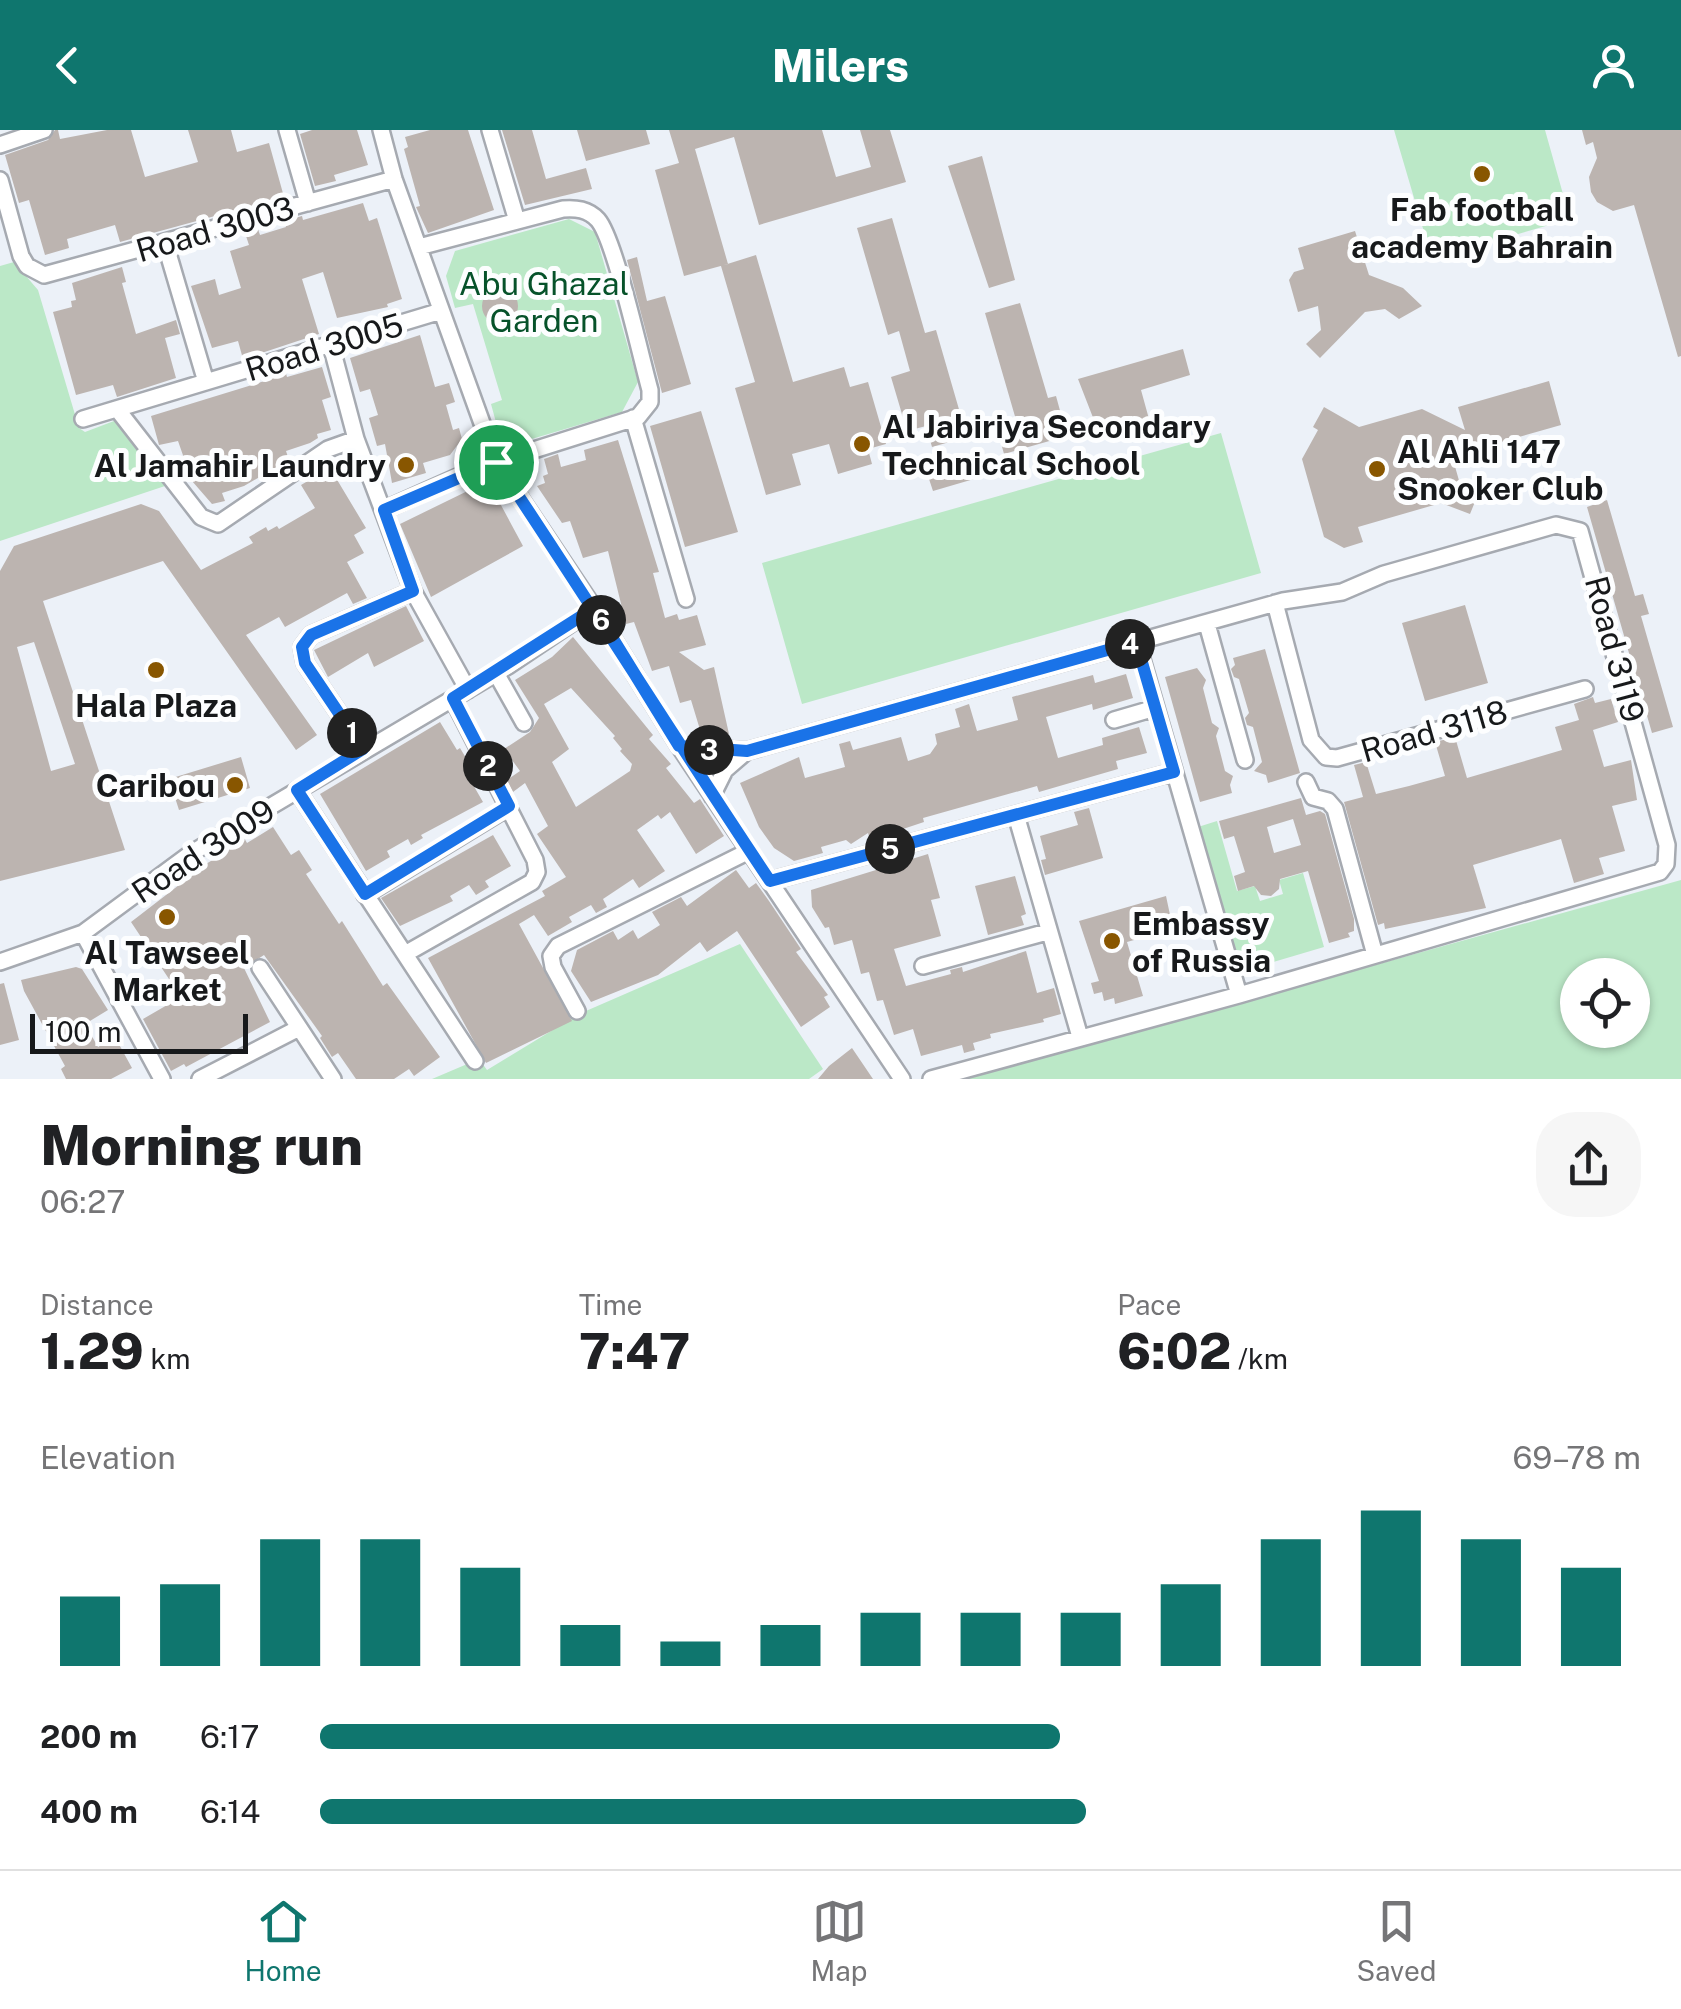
<!DOCTYPE html>
<meta charset="utf-8">
<style>
:root{--surface:#fff;--page:#f6f6f6;--text:#202124;--muted:#757577;--line:#e0e0e0;--accent:#0f766e}
body{margin:0;font-family:"Public Sans",sans-serif;background:var(--page);color:var(--text);height:100vh;display:flex;flex-direction:column;font-size:38px;white-space:nowrap}
*{box-sizing:border-box;margin:0}
p{font-size:32px;color:var(--muted)}
.icon{flex:none;width:55px;height:55px;fill:none;stroke:currentColor;stroke-width:2;stroke-linecap:round;stroke-linejoin:round}
.map{position:relative;height:949px;overflow:hidden}
.sheet{display:flex;flex-direction:column;background:var(--surface);flex:1}
.sheet>*{flex:none}
.buttons{position:absolute;left:1560px;top:828px;display:grid;gap:20px}
.buttons a{display:grid;place-items:center;width:90px;height:90px;border-radius:50%;background:var(--surface);box-shadow:0 2px 8px #0004;font-size:50px}
.scale{position:absolute;left:30px;bottom:25px;width:218px;box-sizing:border-box;padding-left:10px;border:5px solid #17191b;border-top:0;font-size:28px;line-height:35px;white-space:nowrap;color:#17191b;-webkit-text-stroke:8px #fdfeff;paint-order:stroke}
.pin{position:absolute;display:grid;place-items:center;width:85px;height:85px;color:#fff;margin:-42px;border:5px solid #fff;border-radius:50%;box-shadow:0 2px 10px #0007}
.km{position:absolute;width:50px;height:50px;margin:-25px;border-radius:50%;background:#222;color:#fff;font-size:28px;line-height:50px;text-align:center}
.round{display:grid;place-items:center;flex:none;width:105px;height:105px;border-radius:40px;background:var(--page)}
.overview{display:flex;align-items:center;justify-content:space-between;height:170px;padding:0 40px}
h1{font-size:55px;font-weight:800;line-height:75px}
.stats{display:grid;grid-template-columns:repeat(3,1fr);gap:15px;height:170px;padding:10px 40px}
.stats div{display:grid;align-content:center}
.stats b{font-size:50px;font-weight:800}
.stats small{font-size:28px;font-weight:400}
.stats p{font-size:28px}
.chart{height:280px;padding:20px 40px}
.chart p{display:flex;justify-content:space-between}
.chart svg{width:100%;height:180px;margin-top:10px;stroke:var(--accent);stroke-width:6}
ul{padding:0 40px;list-style:none;font-size:32px}
li{display:grid;grid-template-columns:160px 120px 1fr;align-items:center;height:75px}
li i{height:25px;border-radius:12px;background:var(--accent)}
header{display:flex;justify-content:space-between;align-items:center;height:130px;padding:0 40px;background:var(--accent);color:#fff;font-size:45px;font-weight:800}
.dock{display:flex;justify-content:space-around;align-items:center;height:140px;border-top:2px solid var(--line);background:var(--surface);font-size:28px;color:var(--muted)}
.dock a{display:grid;justify-items:center;gap:5px}
.dock .selected{color:var(--accent)}
.map>svg:first-child{display:block}
.green{fill:#bbe8c7;fill-rule:evenodd}
.building{fill:#bcb4b0;fill-rule:evenodd}
.lines{fill:none;stroke-linecap:round;stroke-linejoin:round}
.minor-casing{stroke:#a6aab1;stroke-width:20}
.minor{stroke:#fff;stroke-width:15}
.route-casing{stroke:#fff;stroke-width:20}
.route{stroke:#1a73e8;stroke-width:12}
.poi-dot{fill:#885600;stroke:#fdfeff;stroke-width:4}
.labels{text-anchor:middle;dominant-baseline:central;stroke-width:10;stroke-linejoin:round;paint-order:stroke}
.poi-label{font-size:32px;font-weight:bold;fill:#17191b;stroke:#fdfeff}
.street-label{font-size:32px;fill:#17191b;stroke:#fdfeff}
.park-label{font-size:32px;fill:#06522a;stroke:#fdfeff}
</style>
<header><svg class="icon" aria-label="back" viewBox="0 0 24 24"><path d="M15 5l-7 7 7 7"/></svg>Milers<svg class="icon" aria-label="person" viewBox="0 0 24 24"><circle cx="12" cy="8" r="4"/><path d="M4 21q1-7 8-7t8 7"/></svg></header>
<div class="map">
<svg width="1681" height="949" viewBox="0 0 1681 949">
<rect width="100%" height="100%" fill="#ecf1f8"/>
<path class="green" d="M 1394,0 L 1545,0 L 1570,89 L 1432,129 Z
M 569,89 L 595,102 L 638,252 L 622,282 L 515,314 L 500,307 L 491,274 L 502,270 L 473,174 L 455,178 L 446,146 L 455,121 Z
M 14,132 L 38,160 L 79,298 L 85,302 L 114,291 L 165,356 L 0,411 L 0,136 Z
M 1221,303 L 1261,443 L 802,574 L 762,433 Z
M 1217,691 L 1237,761 L 1255,756 L 1260,771 L 1283,764 L 1279,750 L 1303,743 L 1324,817 L 1240,842 L 1198,697 Z
M 1681,750 L 1681,949 L 965,949 ZM 1578,845 L 1632,845 L 1632,900 L 1578,900 Z
M 740,814 L 823,939 L 809,949 L 432,949 L 479,929 L 487,940 L 579,884 Z"/>
<path class="building" d="M 55,0 L 58,0 L 60,9 L 107,0 L 131,0 L 145,47 L 198,32 L 188,0 L 231,0 L 237,22 L 269,13 L 284,67 L 120,112 L 115,95 L 67,109 L 69,118 L 45,125 L 29,70 L 19,73 L 5,25 L 48,10 Z
M 312,0 L 357,0 L 368,35 L 334,45 L 336,51 L 315,56 L 300,4 Z
M 430,0 L 468,0 L 494,80 L 428,103 L 416,77 L 420,76 L 404,19 L 408,17 L 405,7 Z
M 502,0 L 532,0 L 546,49 L 586,38 L 592,59 L 525,75 Z
M 577,0 L 646,0 L 650,14 L 586,31 Z
M 669,0 L 822,0 L 836,47 L 871,37 L 860,0 L 890,0 L 906,52 L 759,95 L 734,7 L 695,19 L 728,134 L 684,146 L 655,40 L 679,33 Z
M 1582,0 L 1681,0 L 1681,226 L 1678,227 L 1634,75 L 1613,81 L 1597,72 L 1591,62 L 1589,47 L 1597,28 L 1593,12 L 1586,15 Z
M 982,26 L 1015,150 L 989,158 L 948,36 Z
M 363,73 L 369,91 L 377,88 L 402,169 L 387,174 L 388,177 L 337,188 L 323,142 L 302,149 L 319,204 L 243,229 L 238,211 L 212,218 L 191,156 L 215,149 L 219,165 L 241,158 L 230,121 L 249,115 L 245,103 L 258,99 L 260,105 L 286,97 L 284,91 L 302,86 L 303,90 Z
M 892,88 L 925,203 L 936,200 L 967,307 L 932,317 L 926,296 L 907,301 L 891,247 L 910,241 L 899,201 L 888,205 L 857,98 Z
M 1355,101 L 1369,145 L 1403,158 L 1422,176 L 1399,189 L 1385,179 L 1365,182 L 1320,228 L 1306,214 L 1321,200 L 1318,176 L 1298,182 L 1289,150 L 1294,142 L 1304,139 L 1298,118 Z
M 756,125 L 793,252 L 844,237 L 850,257 L 868,252 L 886,314 L 868,319 L 872,334 L 838,344 L 829,314 L 792,324 L 801,355 L 766,365 L 735,258 L 755,252 L 721,136 Z
M 637,127 L 647,171 L 665,166 L 691,254 L 662,263 L 627,130 Z
M 122,137 L 126,152 L 122,153 L 136,204 L 176,190 L 180,204 L 165,208 L 176,248 L 117,267 L 113,255 L 76,265 L 53,182 L 72,177 L 71,171 L 76,170 L 72,153 Z
M482 176a18 18 0 1 1 36 0a18 18 0 1 1-36 0Z
M 1020,173 L 1048,268 L 1056,266 L 1067,306 L 1004,324 L 1001,313 L 1021,307 L 985,183 Z
M 420,205 L 435,257 L 449,253 L 455,272 L 446,275 L 453,300 L 459,298 L 462,309 L 450,325 L 423,333 L 426,343 L 392,353 L 385,314 L 377,316 L 369,288 L 378,285 L 370,259 L 360,262 L 350,228 Z
M 1183,219 L 1190,245 L 1141,260 L 1149,289 L 1099,303 L 1078,249 Z
M 322,237 L 331,267 L 322,270 L 331,300 L 317,304 L 318,308 L 310,313 L 286,321 L 289,330 L 244,356 L 222,363 L 225,371 L 212,374 L 192,351 L 178,311 L 159,315 L 151,286 L 271,249 L 270,244 L 285,240 L 287,247 Z
M 1549,251 L 1561,295 L 1452,326 L 1462,361 L 1479,362 L 1470,384 L 1441,373 L 1358,397 L 1363,412 L 1344,418 L 1324,407 L 1302,329 L 1318,300 L 1313,297 L 1324,277 L 1359,297 L 1422,279 L 1465,300 L 1458,277 Z
M 701,281 L 738,402 L 685,417 L 650,296 Z
M 618,310 L 659,442 L 653,443 L 665,488 L 677,484 L 679,490 L 697,485 L 706,515 L 679,522 L 704,540 L 714,537 L 729,604 L 718,608 L 709,600 L 701,603 L 691,570 L 680,573 L 669,536 L 652,541 L 634,492 L 626,494 L 608,421 L 583,428 L 570,391 L 562,393 L 537,356 L 545,353 L 543,346 L 548,344 L 544,329 L 558,324 L 561,337 L 586,330 L 584,320 Z
M 1011,325 L 1015,337 L 933,361 L 929,349 Z
M 330,338 L 366,398 L 354,405 L 364,423 L 347,432 L 367,468 L 353,474 L 347,463 L 285,497 L 279,487 L 246,505 L 317,605 L 296,620 L 163,431 L 43,471 L 125,720 L 0,751 L 0,441 L 14,416 L 141,374 L 159,381 L 201,440 L 253,413 L 249,407 L 266,397 L 268,401 L 277,396 L 279,399 L 315,378 L 301,355 ZM 34,512 L 75,634 L 51,641 L 17,517 Z
M 488,351 L 523,416 L 431,467 L 400,394 Z
M 1607,370 L 1635,466 L 1643,464 L 1649,484 L 1641,486 L 1673,597 L 1652,603 L 1587,377 Z
M 1465,475 L 1488,553 L 1425,571 L 1402,493 Z
M 406,476 L 424,511 L 374,537 L 368,523 L 328,547 L 314,520 Z
M 573,507 L 653,605 L 649,609 L 671,634 L 666,638 L 694,673 L 700,669 L 724,706 L 696,724 L 670,682 L 661,689 L 658,685 L 637,700 L 665,741 L 639,758 L 633,749 L 603,769 L 607,777 L 596,783 L 591,775 L 569,787 L 572,792 L 548,806 L 534,785 L 519,794 L 572,891 L 486,933 L 428,828 L 545,766 L 542,761 L 566,747 L 537,704 L 548,696 L 525,653 L 513,662 L 507,650 L 520,641 L 504,619 L 530,602 L 539,588 L 515,550 L 552,527 ZM 571,558 L 615,606 L 613,608 L 622,619 L 620,621 L 632,634 L 630,641 L 576,677 L 552,632 L 569,619 L 544,574 Z
M 1265,519 L 1300,643 L 1268,653 L 1266,645 L 1254,641 L 1262,632 L 1260,624 L 1253,597 L 1247,595 L 1245,588 L 1249,583 L 1239,549 L 1234,547 L 1231,539 L 1235,535 L 1233,528 Z
M 1197,538 L 1206,550 L 1203,558 L 1212,593 L 1219,598 L 1216,606 L 1225,641 L 1233,646 L 1230,655 L 1232,663 L 1200,672 L 1165,547 Z
M 1126,544 L 1133,568 L 1093,580 L 1092,574 L 1046,587 L 1058,628 L 1103,615 L 1102,608 L 1139,597 L 1147,623 L 1116,631 L 1118,639 L 1039,662 L 1037,656 L 923,688 L 924,692 L 891,703 L 892,706 L 871,712 L 868,703 L 851,714 L 846,710 L 821,717 L 823,723 L 794,731 L 774,718 L 759,697 L 740,653 L 799,627 L 805,648 L 845,637 L 839,614 L 850,611 L 853,620 L 901,607 L 908,631 L 930,624 L 937,614 L 935,604 L 960,597 L 955,579 L 969,574 L 977,601 L 1018,590 L 1012,567 L 1093,545 L 1095,553 Z
M 1593,567 L 1595,573 L 1611,569 L 1618,592 L 1593,600 L 1604,637 L 1631,630 L 1637,670 L 1612,676 L 1625,721 L 1599,728 L 1604,744 L 1574,753 L 1561,709 L 1473,735 L 1486,778 L 1385,799 L 1384,793 L 1378,795 L 1344,672 L 1363,667 L 1354,635 L 1366,632 L 1376,664 L 1409,656 L 1445,646 L 1435,612 L 1455,607 L 1467,648 L 1491,641 L 1562,620 L 1555,597 L 1579,590 L 1574,574 Z
M 440,592 L 457,620 L 460,618 L 466,628 L 474,643 L 468,646 L 483,672 L 421,705 L 423,708 L 411,715 L 408,709 L 387,721 L 390,727 L 366,741 L 320,664 Z
M 241,627 L 250,658 L 179,680 L 169,649 Z
M 1301,668 L 1306,685 L 1320,681 L 1325,684 L 1354,789 L 1354,801 L 1348,803 L 1350,807 L 1329,813 L 1308,741 L 1280,749 L 1279,759 L 1271,766 L 1261,765 L 1254,756 L 1238,761 L 1234,746 L 1245,742 L 1234,706 L 1224,709 L 1219,691 ZM 1293,689 L 1301,715 L 1274,723 L 1267,697 Z
M 1089,678 L 1103,728 L 1045,745 L 1041,730 L 1046,729 L 1040,706 L 1078,695 L 1074,682 Z
M 273,697 L 291,725 L 299,720 L 312,740 L 306,744 L 339,794 L 342,791 L 383,856 L 387,853 L 440,927 L 414,946 L 409,939 L 394,949 L 356,949 L 338,923 L 332,927 L 320,908 L 322,906 L 264,825 L 244,838 L 270,892 L 186,937 L 184,934 L 171,941 L 143,889 L 181,867 L 131,792 L 179,755 L 177,751 L 216,728 L 214,724 L 243,706 L 247,713 Z
M 493,705 L 511,736 L 485,751 L 489,757 L 476,765 L 469,755 L 450,766 L 453,771 L 400,796 L 381,768 Z
M 928,724 L 940,768 L 931,770 L 941,806 L 894,819 L 906,856 L 951,844 L 950,840 L 962,837 L 963,842 L 1026,821 L 1037,863 L 1054,858 L 1061,884 L 1043,889 L 1044,892 L 990,904 L 991,908 L 973,913 L 975,920 L 964,923 L 962,915 L 921,926 L 913,899 L 894,905 L 883,870 L 877,871 L 869,842 L 861,844 L 852,810 L 834,815 L 829,797 L 825,798 L 812,777 L 811,760 Z
M 736,740 L 749,758 L 756,753 L 769,771 L 801,819 L 796,822 L 828,865 L 824,867 L 830,877 L 801,897 L 737,801 L 707,822 L 700,812 L 658,845 L 591,872 L 571,841 L 577,820 L 613,801 L 618,810 L 633,800 L 638,809 L 660,795 L 652,782 L 681,767 L 687,776 Z
M 1015,746 L 1026,784 L 1021,786 L 1024,795 L 988,805 L 975,756 Z
M 1166,766 L 1173,799 L 1127,812 L 1143,866 L 1115,874 L 1114,868 L 1104,871 L 1102,862 L 1094,864 L 1091,853 L 1099,851 L 1079,791 Z
M 76,837 L 82,839 L 108,880 L 85,894 L 98,917 L 115,907 L 132,938 L 111,949 L 66,949 L 61,939 L 65,936 L 24,861 L 21,850 Z
M 4,853 L 19,910 L 0,915 L 0,854 Z
M 852,918 L 873,949 L 818,949 L 829,936 Z"/>
<g class="lines">
<g class="minor-casing">
<path id="minor" d="M 287,0 L 308,73
M 381,0 L 394,49 L 496,332 L 594,478 L 679,616 L 902,949
M 490,0 L 517,91
M 0,15 L 44,0
M 0,50 L 21,126 L 27,136 L 44,145 L 394,49
M 165,113 L 206,252
M 331,215 L 356,309 L 413,461 L 468,560
M 117,279 L 201,387 L 218,394 L 328,319 L 356,309
M 633,288 L 686,469
M 83,289 L 441,181
M 384,380 L 480,337 L 638,287 L 650,272 L 650,260 C 641,228 615,110 598,90 C 588,79 576,78 563,79 L 419,117
M 1275,473 L 1311,610 L 1326,627 L 1337,628 L 1585,559
M 1207,494 L 1245,630
M 1137,512 L 1239,865
M 496,543 L 524,593
M 1114,590 L 1155,578
M 679,616 L 747,621 L 1283,471 L 1342,462 L 1384,444 L 1556,395 L 1580,401 L 1667,715 L 1666,734 L 1660,742 L 1239,865 L 931,949
M 363,619 L 305,533 L 302,517 L 311,505 L 413,461
M 1306,652 L 1313,667 L 1328,671 L 1335,679 L 1375,825
M 297,660 L 475,931
M 712,666 L 725,640 L 747,621
M 1016,685 L 1080,907
M 770,751 L 1174,642
M 365,765 L 509,677
M 83,803 L 162,949
M 405,824 L 532,752 L 537,742 L 535,730 L 453,569
M 0,832 L 83,803 L 190,724 L 508,536 L 594,478
M 923,836 L 1047,802
M 260,838 L 333,949
M 577,881 L 553,837 L 551,826 L 558,816 L 749,721
M 200,949 L 299,898"/>
</g>
<use href="#minor" class="minor"/>
</g>
<g class="lines">
<g class="route-casing">
<path id="route" d="M 496,332 L 384,380 L 413,461 L 311,505 L 302,517 L 305,533 L 363,619 L 297,660 L 365,764 L 509,676 L 453,568 L 594,478 L 679,616 L 747,621 L 1136,512 L 1174,642 L 770,751 C 677,612 589,471 496,332"/>
</g>
<use href="#route" class="route"/>
</g>
<g class="poi-dot">
<circle cx="1482" cy="44" r="10"/>
<circle cx="862" cy="314" r="10"/>
<circle cx="406" cy="335" r="10"/>
<circle cx="1377" cy="339" r="10"/>
<circle cx="156" cy="540" r="10"/>
<circle cx="235" cy="655" r="10"/>
<circle cx="167" cy="787" r="10"/>
<circle cx="1112" cy="811" r="10"/>
</g>
<g class="labels">
<g class="poi-label">
<text x="1482" y="79">Fab football<tspan x="1482" dy="37">academy Bahrain</tspan></text>
<text x="882" y="296" text-anchor="start">Al Jabiriya Secondary<tspan x="882" dy="37">Technical School</tspan></text>
<text x="1397" y="321" text-anchor="start">Al Ahli 147<tspan x="1397" dy="37">Snooker Club</tspan></text>
<text x="386" y="335" text-anchor="end">Al Jamahir Laundry</text>
<text x="156" y="575">Hala Plaza</text>
<text x="215" y="655" text-anchor="end">Caribou</text>
<text x="1132" y="793" text-anchor="start">Embassy<tspan x="1132" dy="37">of Russia</tspan></text>
<text x="167" y="822">Al Tawseel<tspan x="167" dy="37">Market</tspan></text>
</g>
<g class="street-label">
<text transform="translate(215 99) rotate(-16)">Road 3003</text>
<text transform="translate(324 217) rotate(-17)">Road 3005</text>
<text transform="translate(1615 519) rotate(75)">Road 3119</text>
<text transform="translate(1434 601) rotate(-16)">Road 3118</text>
<text transform="translate(203 721) rotate(-33)">Road 3009</text>
</g>
<g class="park-label">
<text x="544" y="153">Abu Ghazal<tspan x="544" dy="37">Garden</tspan></text>
</g>
</g>
</svg>
<div class="buttons">
<a><svg class="icon" aria-label="locate" viewBox="0 0 24 24"><circle cx="12" cy="12" r="6"/><path d="M12 2v4M12 18v4M2 12h4M18 12h4"/></svg></a>
</div>
<div class="scale">100 m</div>
<div class="pin" style="left:496px;top:332px;background:#1e9e55"><svg class="icon" aria-label="arrive" viewBox="0 0 24 24"><path d="M6 21V4h12l-3 4 3 4H6"/></svg></div>
<b class="km" style="left:352px;top:603px">1</b>
<b class="km" style="left:488px;top:636px">2</b>
<b class="km" style="left:709px;top:620px">3</b>
<b class="km" style="left:1130px;top:514px">4</b>
<b class="km" style="left:890px;top:719px">5</b>
<b class="km" style="left:601px;top:490px">6</b>
</div>
<section class="sheet">
<div class="overview"><div><h1>Morning run</h1><p>06:27</p></div><a class="round"><svg class="icon" aria-label="share" viewBox="0 0 24 24"><path d="M12 15V3M7 8l5-5 5 5M5 13v7h14v-7"/></svg></a></div>
<div class="stats">
<div><p>Distance</p><b>1.29<small> km</small></b></div>
<div><p>Time</p><b>7:47</b></div>
<div><p>Pace</p><b>6:02<small> /km</small></b></div>
</div>
<div class="chart"><p><span>Elevation</span>69–78 m</p>
<svg viewBox="0 0 160 44" preserveAspectRatio="none"><path d="M5 44V27M15 44V24M25 44V13M35 44V13M45 44V20M55 44V34M65 44V38M75 44V34M85 44V31M95 44V31M105 44V31M115 44V24M125 44V13M135 44V6M145 44V13M155 44V20"/></svg>
</div>
<ul>
<li><b>200 m</b>6:17<i style="width:56%"></i></li>
<li><b>400 m</b>6:14<i style="width:58%"></i></li>
</ul>
</section>
<nav class="dock">
<a class="selected"><svg class="icon" aria-label="home" viewBox="0 0 24 24"><path d="M3 11l9-7 9 7M6 9v11h12V9"/></svg>Home</a>
<a><svg class="icon" aria-label="map" viewBox="0 0 24 24"><path d="M3 6l6-2 6 2 6-2v14l-6 2-6-2-6 2zM9 4v14M15 6v14"/></svg>Map</a>
<a><svg class="icon" aria-label="saved" viewBox="0 0 24 24"><path d="M7 4h10v16l-5-4-5 4z"/></svg>Saved</a>
</nav>
